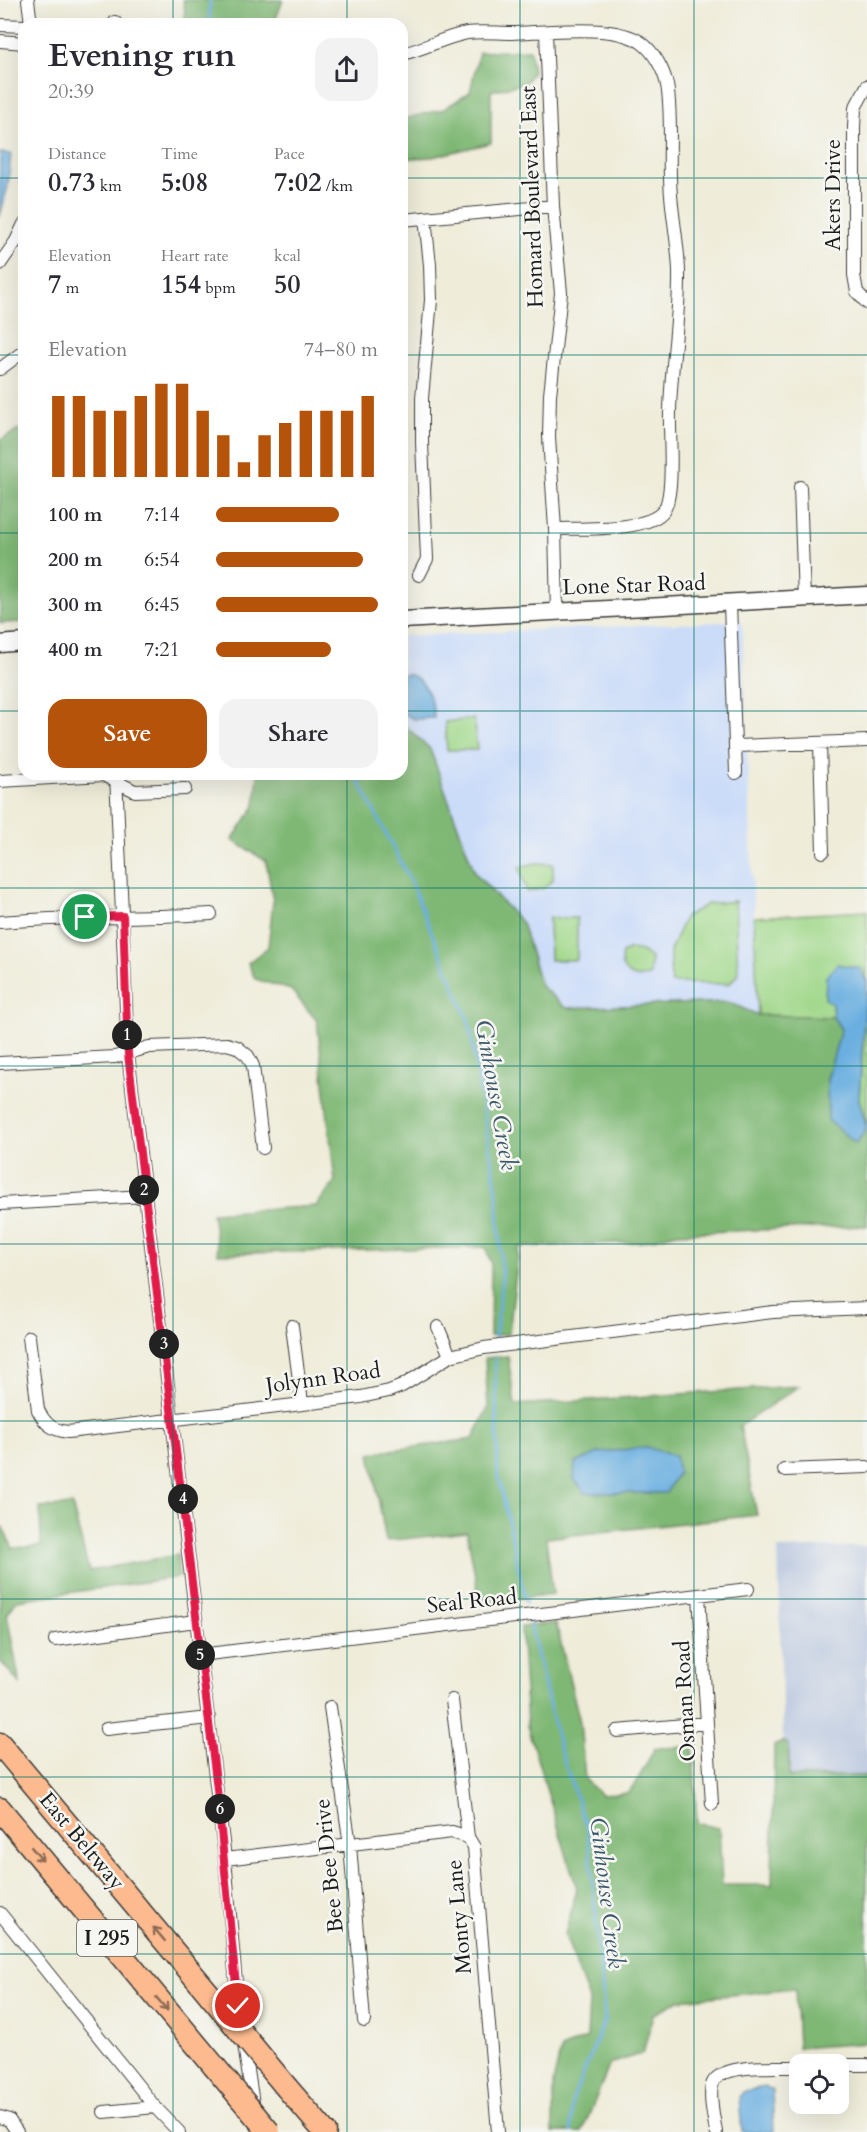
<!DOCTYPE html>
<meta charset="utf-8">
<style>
:root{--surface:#fff;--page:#f2f2f3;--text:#2b2b33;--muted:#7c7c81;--accent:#b45309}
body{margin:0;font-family:Cardo,serif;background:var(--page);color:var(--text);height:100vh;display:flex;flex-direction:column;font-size:22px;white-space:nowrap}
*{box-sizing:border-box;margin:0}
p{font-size:20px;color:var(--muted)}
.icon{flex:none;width:33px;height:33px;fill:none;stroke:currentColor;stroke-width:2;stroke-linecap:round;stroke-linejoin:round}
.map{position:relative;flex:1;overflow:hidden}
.details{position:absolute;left:18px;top:18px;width:390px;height:762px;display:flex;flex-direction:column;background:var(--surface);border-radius:18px;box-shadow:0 6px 24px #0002}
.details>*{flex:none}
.controls{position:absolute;left:789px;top:2054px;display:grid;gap:12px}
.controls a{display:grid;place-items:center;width:60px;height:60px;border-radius:12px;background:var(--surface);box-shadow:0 6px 24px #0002;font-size:30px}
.pin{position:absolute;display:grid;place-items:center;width:51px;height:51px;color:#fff;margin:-26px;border:3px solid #fff;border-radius:50%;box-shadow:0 2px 6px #0007}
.km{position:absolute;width:30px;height:30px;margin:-15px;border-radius:50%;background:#222;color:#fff;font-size:16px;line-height:30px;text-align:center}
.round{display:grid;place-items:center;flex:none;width:63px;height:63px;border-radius:18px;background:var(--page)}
.summary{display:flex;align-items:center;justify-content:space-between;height:102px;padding:0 30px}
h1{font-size:33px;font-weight:700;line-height:45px}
.metrics{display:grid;grid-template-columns:repeat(3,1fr);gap:9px;height:102px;padding:6px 30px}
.metrics div{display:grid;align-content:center}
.metrics b{font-size:26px;font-weight:700}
.metrics small{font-size:16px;font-weight:400}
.metrics p{font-size:16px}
.chart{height:168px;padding:12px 30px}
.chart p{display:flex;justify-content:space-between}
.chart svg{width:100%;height:108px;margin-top:6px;stroke:var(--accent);stroke-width:6}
.primary-button{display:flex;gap:12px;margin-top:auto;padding:12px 30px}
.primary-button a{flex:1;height:69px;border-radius:18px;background:var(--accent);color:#fff;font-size:24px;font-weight:700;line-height:69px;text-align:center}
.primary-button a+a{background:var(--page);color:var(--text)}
ul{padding:0 30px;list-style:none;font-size:20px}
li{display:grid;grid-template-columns:96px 72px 1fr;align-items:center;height:45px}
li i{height:15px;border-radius:8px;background:var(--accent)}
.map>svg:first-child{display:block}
.built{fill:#cbdcf9}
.industrial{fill:#b7c5de}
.green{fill:#9fd788;stroke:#5e7a52;stroke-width:1.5}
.forest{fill:#7fb874;stroke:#4e6a48;stroke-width:1.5}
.water{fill:#6aafe0;stroke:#43667e;stroke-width:1.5}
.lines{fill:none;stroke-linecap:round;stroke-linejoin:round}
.stream{stroke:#6aafe0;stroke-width:3}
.minor-casing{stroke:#3c3b38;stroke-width:14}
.tertiary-casing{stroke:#3c3b38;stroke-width:19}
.motorway-casing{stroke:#3c3b38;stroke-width:25}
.minor{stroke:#fff;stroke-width:12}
.tertiary{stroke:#fff;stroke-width:16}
.motorway{stroke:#fcba8e;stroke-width:22}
.motorway-bridge-casing{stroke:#3c3b38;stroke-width:25;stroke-linecap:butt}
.motorway-bridge{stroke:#fcba8e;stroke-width:22}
.oneway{stroke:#8c6b55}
.route-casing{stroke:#fff;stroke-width:12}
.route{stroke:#e11d48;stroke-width:8}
.grid{fill:none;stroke:#0f766e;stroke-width:1.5;stroke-opacity:0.55}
.labels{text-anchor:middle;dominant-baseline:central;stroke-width:5;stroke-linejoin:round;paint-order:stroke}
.shield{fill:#f6f6f2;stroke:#5d5d5c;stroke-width:1.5}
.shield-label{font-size:21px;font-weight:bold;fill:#1c1c1c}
.street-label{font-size:22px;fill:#1c1c1c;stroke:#f6f6f2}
.water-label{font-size:24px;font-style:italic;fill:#3b576a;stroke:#f6f6f2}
</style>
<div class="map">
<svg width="867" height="2132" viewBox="0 0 867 2132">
<rect width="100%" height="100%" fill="#f6f6f2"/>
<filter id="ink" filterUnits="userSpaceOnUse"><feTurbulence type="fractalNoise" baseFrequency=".0167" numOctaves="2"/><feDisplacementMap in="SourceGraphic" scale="12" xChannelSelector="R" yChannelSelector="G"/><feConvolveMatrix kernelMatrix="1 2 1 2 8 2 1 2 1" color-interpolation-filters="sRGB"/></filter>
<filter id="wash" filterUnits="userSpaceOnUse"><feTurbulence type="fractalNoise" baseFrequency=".008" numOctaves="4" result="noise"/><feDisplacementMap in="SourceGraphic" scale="24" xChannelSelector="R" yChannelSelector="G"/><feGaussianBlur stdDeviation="1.35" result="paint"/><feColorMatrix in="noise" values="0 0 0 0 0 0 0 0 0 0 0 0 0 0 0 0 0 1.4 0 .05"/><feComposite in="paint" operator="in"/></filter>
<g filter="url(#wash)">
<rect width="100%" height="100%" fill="#efecd9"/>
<path class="built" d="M 742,621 L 758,1015 L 728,1002 L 567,1008 L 541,986 L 522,923 L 475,873 L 430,749 L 402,723 L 402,636 Z"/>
<path class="industrial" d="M 867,1546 L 867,1776 L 788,1777 L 789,1745 L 783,1741 L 778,1549 Z"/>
<path class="green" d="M 474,719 L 477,750 L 447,750 L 445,722 Z
M 536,863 L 553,864 L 553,880 L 544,888 L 527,892 L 519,867 Z
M 735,901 L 738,974 L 729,984 L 671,983 L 670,951 L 685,917 L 707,904 Z
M 867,911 L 867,1128 L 859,1099 L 867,982 L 832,1004 L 833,1017 L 758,1015 L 754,917 Z
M 549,918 L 577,918 L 577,960 L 550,960 Z
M 630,949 L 642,951 L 651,958 L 650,975 C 633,982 618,972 622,953 Z"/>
<path class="forest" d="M 183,0 L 283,0 L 274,24 L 183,24 L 185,10 Z
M 530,50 L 533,72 L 525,83 L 491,91 L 491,143 L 432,157 L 402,159 L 402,119 L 444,109 L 470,92 L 479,52 Z
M 24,427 L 24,622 L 0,623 L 0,440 Z
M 402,723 L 430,749 L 475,873 L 522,923 L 541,986 L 566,1008 L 728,1002 L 758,1015 L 833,1017 L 841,1029 L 827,1080 L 856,1143 L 867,1128 L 867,1226 L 677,1233 L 641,1242 L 519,1247 L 509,1334 L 490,1336 L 491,1263 L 485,1247 L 218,1254 L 212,1213 L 316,1206 L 335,1182 L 317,1021 L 291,990 L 255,979 L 248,963 L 268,947 L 273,901 L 266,861 L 232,840 L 255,806 L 258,774 L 402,774 Z
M 508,1356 L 515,1405 L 799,1386 L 740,1426 L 757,1515 L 546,1538 L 553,1594 L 480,1603 L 467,1532 L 386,1541 L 370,1453 L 473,1439 L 488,1407 L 485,1358 Z
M 72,1505 L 89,1571 L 177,1555 L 179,1577 L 17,1600 L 7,1615 L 20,1684 L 0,1661 L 0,1525 L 3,1528 L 13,1548 L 41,1546 L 40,1508 Z
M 556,1623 L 580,1722 L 585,1779 L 601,1795 L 628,1793 L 638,1779 L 655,1748 L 693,1747 L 697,1823 L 719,1828 L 722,1885 L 772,1885 L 774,1746 L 783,1741 L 789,1745 L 789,1777 L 867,1776 L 867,2043 L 798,2048 L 795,1989 L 679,2000 L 653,2015 L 643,2053 L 610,2064 L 582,2132 L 553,2132 L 553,2083 L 561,2049 L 587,2038 L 589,2000 L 565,1935 L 577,1889 L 527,1726 L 521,1627 Z"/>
<path class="water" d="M 0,153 L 11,154 L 8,186 L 0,216 Z
M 405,674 C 425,675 433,701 434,718 L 414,719 L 402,713 L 402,676 Z
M 837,964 L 860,968 L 867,982 L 859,1099 L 867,1128 L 856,1144 L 828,1120 L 827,1080 L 841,1029 L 833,1017 L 832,1004 L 825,999 L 826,977 Z
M 646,1447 L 675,1456 L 678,1473 L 666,1493 L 585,1493 L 574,1479 L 575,1463 L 598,1453 Z
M 765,2087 L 772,2090 L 774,2132 L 742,2132 L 739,2097 L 744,2091 Z"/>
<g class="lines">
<path class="stream" d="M 209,24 L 210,0
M 355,774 L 409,878 L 469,1022 L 497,1194 L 502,1279 L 495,1337
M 495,1357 L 498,1474 L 526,1602
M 530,1623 L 559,1746 L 588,1832 L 605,2019 L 572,2101 L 571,2132"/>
</g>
</g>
<g filter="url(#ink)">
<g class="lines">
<g class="minor-casing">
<path id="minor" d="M 28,0 L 31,24
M 114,24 L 115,22
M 0,25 L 24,26
M 546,32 L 553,206 L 561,293 L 550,395 L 549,437 L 555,529 L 557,611
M 0,41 L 24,43
M 402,54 C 424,49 445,37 467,33 C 481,31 498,33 512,33 C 546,32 615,23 642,43 C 654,52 664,70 667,85 C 672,111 669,148 670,176 C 670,207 678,239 679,271 C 680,318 671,364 670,411 C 669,434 675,493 664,510 C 649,532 581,528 555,529
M 867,86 L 855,108 L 854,127 L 854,275 L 857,292 L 867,303
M 402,220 L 553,206
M 0,264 L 16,241 L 24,224
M 0,369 L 24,351
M 800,487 L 804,599
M 419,575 L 427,559 L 422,443 L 422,398 L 431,300 L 430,265 L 425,218
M 730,604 L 736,773
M 820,743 L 823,852
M 736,746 L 867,741
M 116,774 L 128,1054 L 225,1859 L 238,2006 L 254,2110
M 0,781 L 103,775 L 135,791 L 185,789
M 0,922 C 70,916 140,918 211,914
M 0,1063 L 115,1057 L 149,1047 L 227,1044 L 237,1047 L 248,1056 L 253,1066 L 263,1148
M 0,1204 L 145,1196
M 292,1326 L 302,1403
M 438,1327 L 450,1356
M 29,1337 L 38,1410 C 45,1424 52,1430 68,1432 L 361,1397 L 389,1391 L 402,1386 L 450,1356 L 484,1348 L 773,1312 L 867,1308
M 784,1470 L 867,1467
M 699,1595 L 712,1804
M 55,1640 L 196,1621
M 200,1655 L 748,1589
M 452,1700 L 468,1837 L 474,1847 L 498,2132
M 330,1707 L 350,1845 L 364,2021
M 106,1729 L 209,1718
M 617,1731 L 707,1723
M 225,1859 L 452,1832 L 468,1837
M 0,1913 L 155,2107 L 179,2132
M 838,2065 L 867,2065
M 104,2112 L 155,2107
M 0,2117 L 9,2120 L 17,2132
M 716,2132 C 714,2118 709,2099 712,2085 C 719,2062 779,2068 800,2067"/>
</g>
<g class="tertiary-casing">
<path id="tertiary" d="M 402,620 L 867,595
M 0,644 L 24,642"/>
</g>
<g class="motorway-casing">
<path id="motorway" d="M 0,1744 L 210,1995
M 0,1809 L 214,2066
M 287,2088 L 325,2132"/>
</g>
<use href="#minor" class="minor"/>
<use href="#tertiary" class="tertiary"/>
<use href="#motorway" class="motorway"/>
<g class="motorway-bridge-casing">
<path id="motorway-bridge" d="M 210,1995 L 287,2088
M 214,2066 L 269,2132"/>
</g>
<use href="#motorway-bridge" class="motorway-bridge"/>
</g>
<defs><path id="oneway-shaft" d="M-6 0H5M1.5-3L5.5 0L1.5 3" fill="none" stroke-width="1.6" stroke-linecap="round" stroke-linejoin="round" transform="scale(1.5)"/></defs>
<g class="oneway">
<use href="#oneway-shaft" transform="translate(37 1854) rotate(50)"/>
<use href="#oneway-shaft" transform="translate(159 1934) rotate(-130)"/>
<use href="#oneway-shaft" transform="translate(162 2004) rotate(50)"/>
</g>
</g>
<g class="lines" filter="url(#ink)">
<g class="route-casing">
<path id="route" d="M 85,917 L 123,916 L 128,1054 L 217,1789 L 238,2006"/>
</g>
<use href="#route" class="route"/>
</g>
<path class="grid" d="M 173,0 L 173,24M 347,0 L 347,24M 520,0 L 520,2132M 694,0 L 694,2132M 0,178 L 24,178M 402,178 L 867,178M 0,355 L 24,355M 402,355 L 867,355M 0,533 L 24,533M 402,533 L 867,533M 0,711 L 24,711M 402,711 L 867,711M 173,774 L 173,2132M 347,774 L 347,2132M 0,888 L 867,888M 0,1066 L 867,1066M 0,1244 L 867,1244M 0,1421 L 867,1421M 0,1599 L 867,1599M 0,1777 L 867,1777M 0,1954 L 867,1954"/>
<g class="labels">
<rect class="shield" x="77" y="1920" width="60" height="36" rx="4.5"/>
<g class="shield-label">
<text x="107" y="1938">I 295</text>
</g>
<g class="street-label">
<text transform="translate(833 195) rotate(-90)">Akers Drive</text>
<text transform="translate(532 197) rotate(-92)">Homard Boulevard East</text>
<text transform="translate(634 585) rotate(-2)">Lone Star Road</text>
<text transform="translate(323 1378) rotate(-8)">Jolynn Road</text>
<text transform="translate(472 1601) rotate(-6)">Seal Road</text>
<text transform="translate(685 1701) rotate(-93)">Osman Road</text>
<text transform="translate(82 1841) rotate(50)">East Beltway</text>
<text transform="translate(329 1866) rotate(-96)">Bee Bee Drive</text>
<text transform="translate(459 1917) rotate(-95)">Monty Lane</text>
</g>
<g class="water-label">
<text transform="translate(496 1095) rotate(80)">Ginhouse Creek</text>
<text transform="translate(607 1893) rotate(83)">Ginhouse Creek</text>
</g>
</g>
</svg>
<div class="controls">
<a><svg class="icon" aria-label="locate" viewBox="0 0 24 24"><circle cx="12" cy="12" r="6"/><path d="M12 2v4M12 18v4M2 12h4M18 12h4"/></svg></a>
</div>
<div class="pin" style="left:85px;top:917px;background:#1e9e55"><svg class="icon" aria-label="arrive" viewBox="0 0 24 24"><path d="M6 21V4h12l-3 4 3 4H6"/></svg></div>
<div class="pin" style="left:238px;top:2006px;background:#d93025"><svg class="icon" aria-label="check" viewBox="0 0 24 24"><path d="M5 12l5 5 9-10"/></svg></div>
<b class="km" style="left:127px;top:1035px">1</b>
<b class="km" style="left:144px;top:1190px">2</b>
<b class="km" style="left:164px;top:1344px">3</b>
<b class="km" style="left:183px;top:1499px">4</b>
<b class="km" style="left:200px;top:1655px">5</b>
<b class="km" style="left:220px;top:1809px">6</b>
<section class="details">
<div class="summary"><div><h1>Evening run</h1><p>20:39</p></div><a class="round"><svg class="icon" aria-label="share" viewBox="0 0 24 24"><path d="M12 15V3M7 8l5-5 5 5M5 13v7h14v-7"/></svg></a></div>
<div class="metrics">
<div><p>Distance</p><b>0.73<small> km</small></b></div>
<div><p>Time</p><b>5:08</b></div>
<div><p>Pace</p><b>7:02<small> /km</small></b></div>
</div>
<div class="metrics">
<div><p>Elevation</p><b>7<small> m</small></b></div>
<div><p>Heart rate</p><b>154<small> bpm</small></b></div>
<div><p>kcal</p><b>50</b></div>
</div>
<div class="chart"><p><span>Elevation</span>74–80 m</p>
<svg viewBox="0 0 160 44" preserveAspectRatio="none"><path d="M5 44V11M15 44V11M25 44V17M35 44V17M45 44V11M55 44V6M65 44V6M75 44V17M85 44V27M95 44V38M105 44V27M115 44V22M125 44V17M135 44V17M145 44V17M155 44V11"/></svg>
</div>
<ul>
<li><b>100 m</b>7:14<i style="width:76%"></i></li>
<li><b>200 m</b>6:54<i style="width:91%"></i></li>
<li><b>300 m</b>6:45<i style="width:100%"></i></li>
<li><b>400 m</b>7:21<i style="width:71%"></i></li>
</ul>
<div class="primary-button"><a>Save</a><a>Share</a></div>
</section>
</div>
